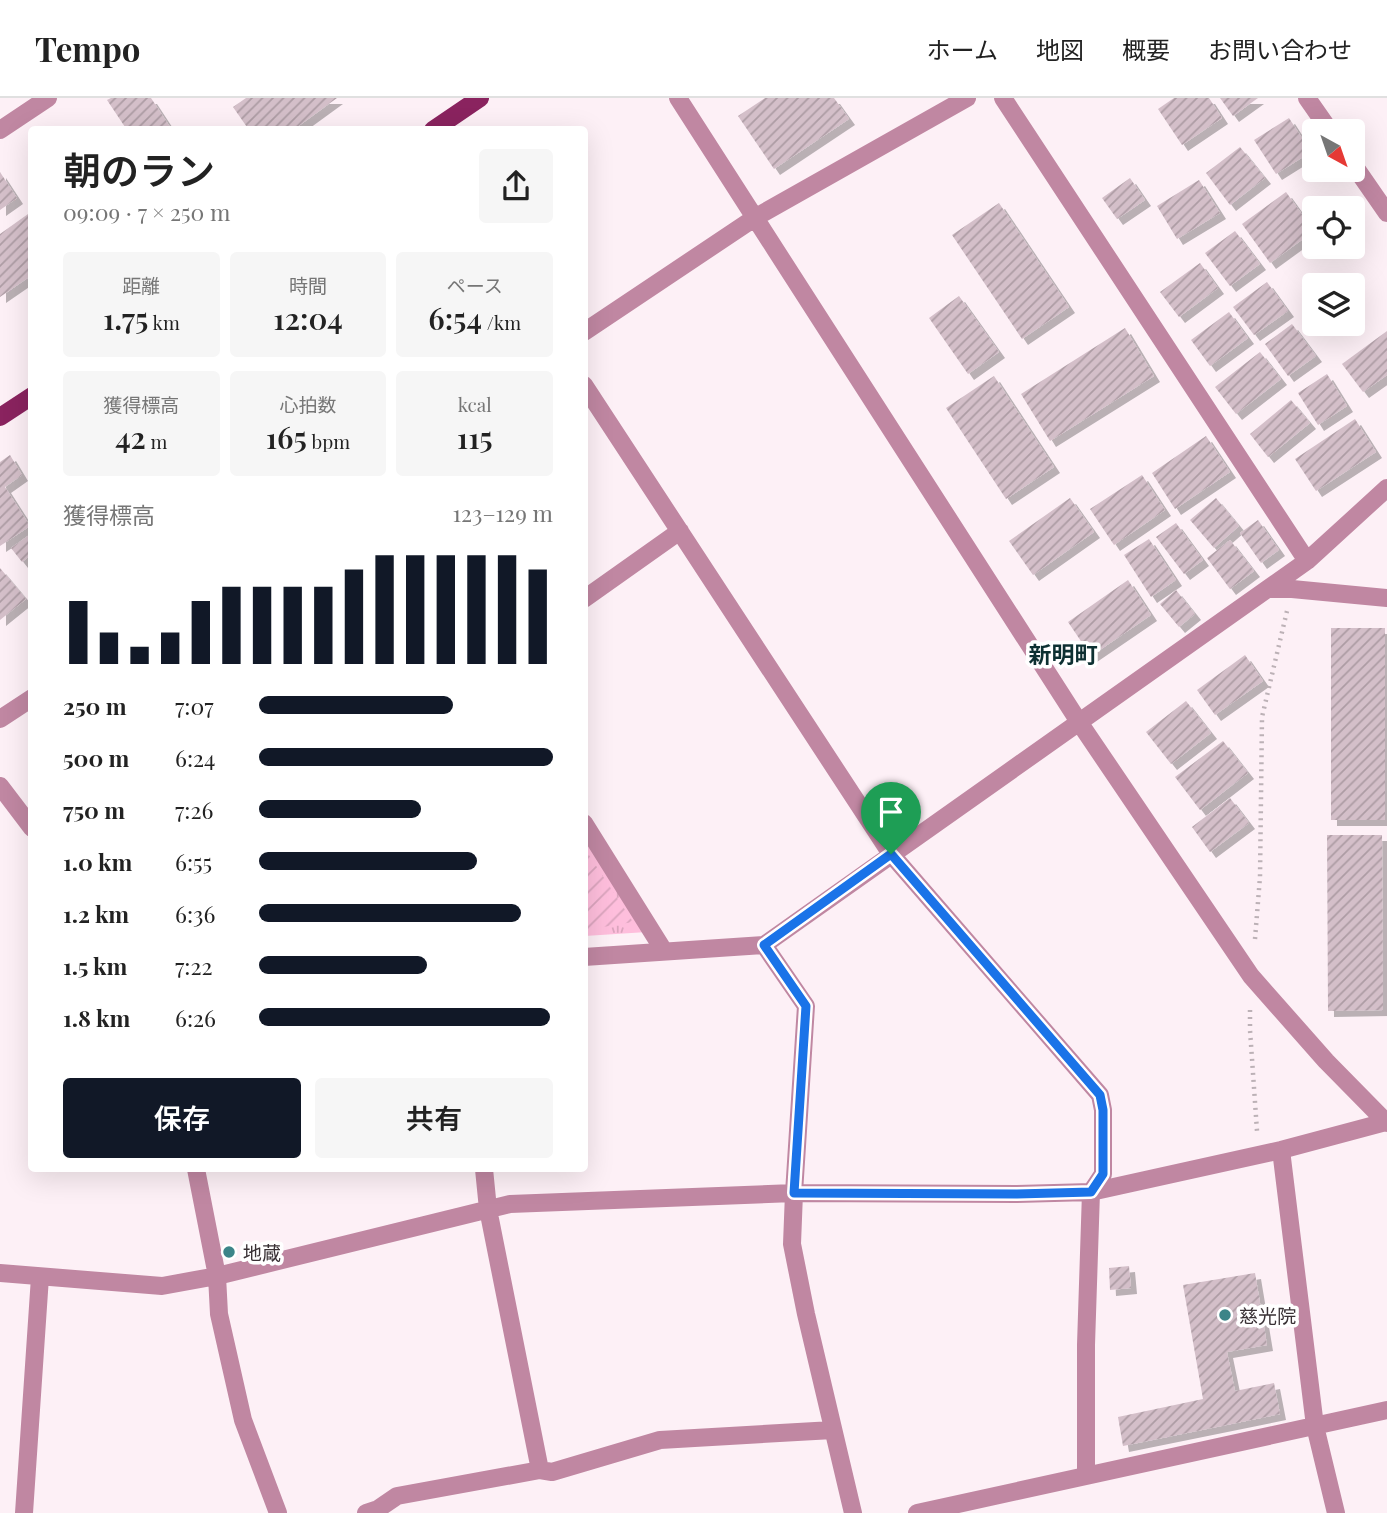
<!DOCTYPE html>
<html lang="ja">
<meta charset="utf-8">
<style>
:root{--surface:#fff;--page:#f6f6f6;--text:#222;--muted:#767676;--line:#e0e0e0;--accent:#111827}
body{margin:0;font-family:"Playfair Display","Noto Sans JP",serif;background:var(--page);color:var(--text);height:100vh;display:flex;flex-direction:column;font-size:26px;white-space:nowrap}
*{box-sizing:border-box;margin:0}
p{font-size:23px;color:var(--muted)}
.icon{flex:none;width:38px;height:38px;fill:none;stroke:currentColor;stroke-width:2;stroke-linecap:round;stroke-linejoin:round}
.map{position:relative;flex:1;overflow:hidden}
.sheet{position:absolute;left:28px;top:28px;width:560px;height:1046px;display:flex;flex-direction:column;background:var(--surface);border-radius:7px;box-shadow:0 7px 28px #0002}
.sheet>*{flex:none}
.needle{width:46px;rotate:140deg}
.tools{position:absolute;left:1302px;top:21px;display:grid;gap:14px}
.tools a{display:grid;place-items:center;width:63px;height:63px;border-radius:7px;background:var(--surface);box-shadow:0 7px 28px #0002;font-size:35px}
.pin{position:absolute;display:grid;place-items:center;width:60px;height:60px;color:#fff;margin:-72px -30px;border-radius:50% 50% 50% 0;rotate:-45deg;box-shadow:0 0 7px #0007}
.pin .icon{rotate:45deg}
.round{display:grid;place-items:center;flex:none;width:74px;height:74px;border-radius:7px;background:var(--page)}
.summary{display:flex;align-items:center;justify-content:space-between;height:119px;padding:0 35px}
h1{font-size:38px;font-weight:600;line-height:52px}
.metrics{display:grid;grid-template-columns:repeat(3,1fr);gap:10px;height:119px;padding:7px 35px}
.metrics div{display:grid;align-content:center;border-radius:7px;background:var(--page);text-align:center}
.metrics b{font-size:30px;font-weight:600}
.metrics small{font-size:19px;font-weight:400}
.metrics p{font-size:19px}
.chart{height:196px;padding:14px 35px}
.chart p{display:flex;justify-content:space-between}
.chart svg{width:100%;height:126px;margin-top:7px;stroke:var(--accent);stroke-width:6}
.cta{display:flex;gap:14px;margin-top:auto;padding:14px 35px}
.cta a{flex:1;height:80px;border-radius:7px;background:var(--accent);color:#fff;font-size:28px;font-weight:600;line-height:80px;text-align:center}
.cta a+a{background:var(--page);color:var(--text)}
ul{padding:0 35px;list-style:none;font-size:23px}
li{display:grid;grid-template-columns:112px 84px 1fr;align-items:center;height:52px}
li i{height:18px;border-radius:9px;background:var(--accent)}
header{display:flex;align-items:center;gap:42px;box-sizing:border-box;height:98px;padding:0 35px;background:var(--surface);border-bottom:2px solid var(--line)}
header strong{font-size:33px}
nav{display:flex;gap:38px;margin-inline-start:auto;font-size:24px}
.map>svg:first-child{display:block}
.grass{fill:url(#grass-tufts)}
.garden{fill:url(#garden-furrows)}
.building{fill:url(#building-hatch);filter:url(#shadow)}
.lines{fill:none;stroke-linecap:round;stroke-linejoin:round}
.path{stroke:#bcb1b6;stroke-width:4.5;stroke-dasharray:2 5;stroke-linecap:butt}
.minor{stroke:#c087a2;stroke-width:18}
.major{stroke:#8a235f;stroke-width:18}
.route-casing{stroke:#fff;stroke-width:14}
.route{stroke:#1a73e8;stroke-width:9}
.poi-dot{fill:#3c8488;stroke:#fff;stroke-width:2.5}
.labels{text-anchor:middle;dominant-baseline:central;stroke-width:7;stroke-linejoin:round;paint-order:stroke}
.poi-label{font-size:19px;fill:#393135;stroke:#fff;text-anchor:start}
.quarter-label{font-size:23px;font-weight:bold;fill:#0d3032;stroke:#fff}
</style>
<header>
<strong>Tempo</strong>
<nav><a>ホーム</a><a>地図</a><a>概要</a><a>お問い合わせ</a></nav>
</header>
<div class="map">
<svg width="1387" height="1415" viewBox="0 0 1387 1415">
<defs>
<pattern id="grass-tufts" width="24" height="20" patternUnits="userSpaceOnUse" patternTransform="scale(1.75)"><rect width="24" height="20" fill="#febedc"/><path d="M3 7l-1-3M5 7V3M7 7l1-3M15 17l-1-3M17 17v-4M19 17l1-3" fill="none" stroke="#daa4bd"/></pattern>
<pattern id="garden-furrows" width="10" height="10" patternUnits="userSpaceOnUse" patternTransform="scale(1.75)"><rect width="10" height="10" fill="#febedc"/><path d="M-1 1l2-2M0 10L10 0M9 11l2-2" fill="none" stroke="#daa4bd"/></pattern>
<pattern id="building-hatch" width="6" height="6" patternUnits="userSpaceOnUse" patternTransform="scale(1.75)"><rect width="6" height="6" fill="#d4bfc9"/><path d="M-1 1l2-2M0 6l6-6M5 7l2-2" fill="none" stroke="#ad9ca4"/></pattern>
<filter id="shadow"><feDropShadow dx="6" dy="6" stdDeviation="0" flood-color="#0004"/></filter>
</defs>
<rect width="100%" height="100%" fill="#fdf0f6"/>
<path class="grass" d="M 585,735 L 647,834 L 585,838 Z"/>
<path class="garden" d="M 585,751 L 633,824 L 585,832 Z"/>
<path class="building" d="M 111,0 L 151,0 L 172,32 L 127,32 L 107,2 Z
M 246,0 L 337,0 L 293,32 L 249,32 L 233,9 Z
M 765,0 L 834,0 L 849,21 L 774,71 L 738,18 Z
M 1174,0 L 1209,0 L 1222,20 L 1182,47 L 1158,11 Z
M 1220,0 L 1258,0 L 1233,18 Z
M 1289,20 L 1311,54 L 1276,76 L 1254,42 Z
M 1240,49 L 1265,80 L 1230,107 L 1206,75 Z
M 0,74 L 17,100 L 0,112 Z
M 1130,80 L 1145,102 L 1117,121 L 1102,100 Z
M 1199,82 L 1220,115 L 1177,141 L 1157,108 Z
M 1286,94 L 1314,133 L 1270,165 L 1242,126 Z
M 999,105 L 1069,209 L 1022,241 L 952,137 Z
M 28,116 L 32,121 L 32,177 L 0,199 L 0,136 Z
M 1235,133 L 1260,166 L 1230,188 L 1205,155 Z
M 1200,165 L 1218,190 L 1179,219 L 1160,194 Z
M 1267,184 L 1288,213 L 1254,237 L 1233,209 Z
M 959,198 L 999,254 L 968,276 L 929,220 Z
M 1229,214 L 1248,240 L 1210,268 L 1191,242 Z
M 1292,226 L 1316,258 L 1288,278 L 1265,246 Z
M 1125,230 L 1154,278 L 1050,343 L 1021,296 Z
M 1387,233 L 1387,277 L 1363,294 L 1342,266 Z
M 1260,254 L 1281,281 L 1236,316 L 1215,289 Z
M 1327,276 L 1347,308 L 1318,327 L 1298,295 Z
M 994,278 L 1054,369 L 1006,401 L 946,310 Z
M 1291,302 L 1310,325 L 1268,359 L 1250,336 Z
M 1355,321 L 1376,354 L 1316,393 L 1295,361 Z
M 1206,338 L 1230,374 L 1175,411 L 1152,375 Z
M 10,357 L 22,377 L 5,389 L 30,428 L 0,448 L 0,364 Z
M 1142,377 L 1165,412 L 1114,447 L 1090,411 Z
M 1070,400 L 1094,434 L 1033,477 L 1009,443 Z
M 1216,400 L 1239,428 L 1214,450 L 1190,422 Z
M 1258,422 L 1279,452 L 1261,465 L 1240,435 Z
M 1176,425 L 1203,462 L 1184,476 L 1156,439 Z
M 32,435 L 32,456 L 22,464 L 11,450 Z
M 1149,441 L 1176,482 L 1151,499 L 1124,457 Z
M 1230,442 L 1254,473 L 1230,491 L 1207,460 Z
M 0,470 L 26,501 L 0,522 Z
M 1128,482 L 1151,517 L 1091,558 L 1068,524 Z
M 1176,492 L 1195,516 L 1179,529 L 1160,506 Z
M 1331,530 L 1385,530 L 1385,722 L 1331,722 Z
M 1245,557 L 1263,583 L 1215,617 L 1197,592 Z
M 1186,603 L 1211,635 L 1171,666 L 1146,634 Z
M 1223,643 L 1248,675 L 1200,712 L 1175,679 Z
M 1230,700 L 1249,725 L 1210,754 L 1192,729 Z
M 1327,737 L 1382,737 L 1383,912 L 1328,913 Z
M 1129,1168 L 1131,1190 L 1110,1192 L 1109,1170 Z
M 1255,1175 L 1267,1247 L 1227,1254 L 1235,1293 L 1274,1285 L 1280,1316 L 1123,1348 L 1118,1319 L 1203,1301 L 1183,1187 Z"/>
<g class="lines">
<path class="path" d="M 1255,841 L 1260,779 L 1262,619 L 1287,513
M 1250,912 L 1250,932 L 1257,1033"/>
<path class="minor" d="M 678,0 L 1079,624 L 1251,878 L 1326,963 L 1387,1025
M 1003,0 L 1307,463
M 1307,0 L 1330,33
M 0,32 L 48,0
M 1353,66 L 1387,115
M 584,234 L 756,119 L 967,0
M 584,287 L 891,756 L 1100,997 L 1103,1012 L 1103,1076 L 1091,1094 L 1086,1247 L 1086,1378
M 1267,491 L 1292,491 L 1387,500
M 584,501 L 680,433
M 0,621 L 32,600
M 0,688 L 32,730
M 584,725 L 664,853
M 764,847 L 806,908 L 794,1095 L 792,1146 L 806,1216 L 853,1415
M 584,859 L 764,847 L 1307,463 L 1387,390
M 1281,1052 L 1315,1328 L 1336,1415
M 196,1071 L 217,1178 L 219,1216 L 243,1322 L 278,1415
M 484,1071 L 488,1111 L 540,1372
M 0,1175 L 162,1188 L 217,1178 L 510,1106 L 794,1095 L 1017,1096 L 1091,1094 L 1281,1052 L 1386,1024
M 24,1415 L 40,1179
M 366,1415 L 378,1411 L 397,1398 L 540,1372 L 552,1374 L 660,1342 L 833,1332
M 917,1415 L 1387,1312"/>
<path class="major" d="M 433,32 L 480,0
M 0,319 L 32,298"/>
</g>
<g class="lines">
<g class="route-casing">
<path id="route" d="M 891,756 L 1100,997 L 1103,1012 L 1103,1076 L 1091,1094 L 1017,1096 L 794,1095 L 806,908 L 764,847 Z"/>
</g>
<use href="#route" class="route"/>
</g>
<g class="poi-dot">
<circle cx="229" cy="1154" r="7"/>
<circle cx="1225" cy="1217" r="7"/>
</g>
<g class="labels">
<g class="poi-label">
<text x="243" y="1154">地蔵</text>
<text x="1239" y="1217">慈光院</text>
</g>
<g class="quarter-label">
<text x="1063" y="555">新明町</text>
</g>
</g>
</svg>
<div class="tools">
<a><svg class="needle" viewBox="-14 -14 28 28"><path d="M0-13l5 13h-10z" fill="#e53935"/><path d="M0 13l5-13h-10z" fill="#767676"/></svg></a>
<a><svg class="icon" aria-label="locate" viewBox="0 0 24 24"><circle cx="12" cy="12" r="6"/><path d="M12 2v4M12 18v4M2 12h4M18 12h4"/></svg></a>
<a><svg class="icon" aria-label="layers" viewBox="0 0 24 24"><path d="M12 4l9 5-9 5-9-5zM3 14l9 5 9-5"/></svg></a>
</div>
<div class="pin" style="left:891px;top:756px;background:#1e9e55"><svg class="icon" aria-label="arrive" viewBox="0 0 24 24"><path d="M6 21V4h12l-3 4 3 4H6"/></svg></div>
<section class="sheet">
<div class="summary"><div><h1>朝のラン</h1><p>09:09 · 7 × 250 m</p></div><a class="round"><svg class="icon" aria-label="share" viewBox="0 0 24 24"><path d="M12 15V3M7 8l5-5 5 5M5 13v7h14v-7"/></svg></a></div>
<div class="metrics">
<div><p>距離</p><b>1.75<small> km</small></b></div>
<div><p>時間</p><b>12:04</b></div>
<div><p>ペース</p><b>6:54<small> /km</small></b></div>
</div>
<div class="metrics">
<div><p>獲得標高</p><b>42<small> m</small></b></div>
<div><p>心拍数</p><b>165<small> bpm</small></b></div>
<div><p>kcal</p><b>115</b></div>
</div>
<div class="chart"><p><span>獲得標高</span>123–129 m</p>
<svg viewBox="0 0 160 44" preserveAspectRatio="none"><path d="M5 44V22M15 44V33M25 44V38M35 44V33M45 44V22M55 44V17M65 44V17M75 44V17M85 44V17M95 44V11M105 44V6M115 44V6M125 44V6M135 44V6M145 44V6M155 44V11"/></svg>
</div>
<ul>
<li><b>250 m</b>7:07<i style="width:66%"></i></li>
<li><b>500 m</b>6:24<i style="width:100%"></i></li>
<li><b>750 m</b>7:26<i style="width:55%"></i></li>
<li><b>1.0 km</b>6:55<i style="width:74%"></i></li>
<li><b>1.2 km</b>6:36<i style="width:89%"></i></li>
<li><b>1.5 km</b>7:22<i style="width:57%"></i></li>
<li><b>1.8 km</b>6:26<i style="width:99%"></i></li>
</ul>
<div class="cta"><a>保存</a><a>共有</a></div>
</section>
</div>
